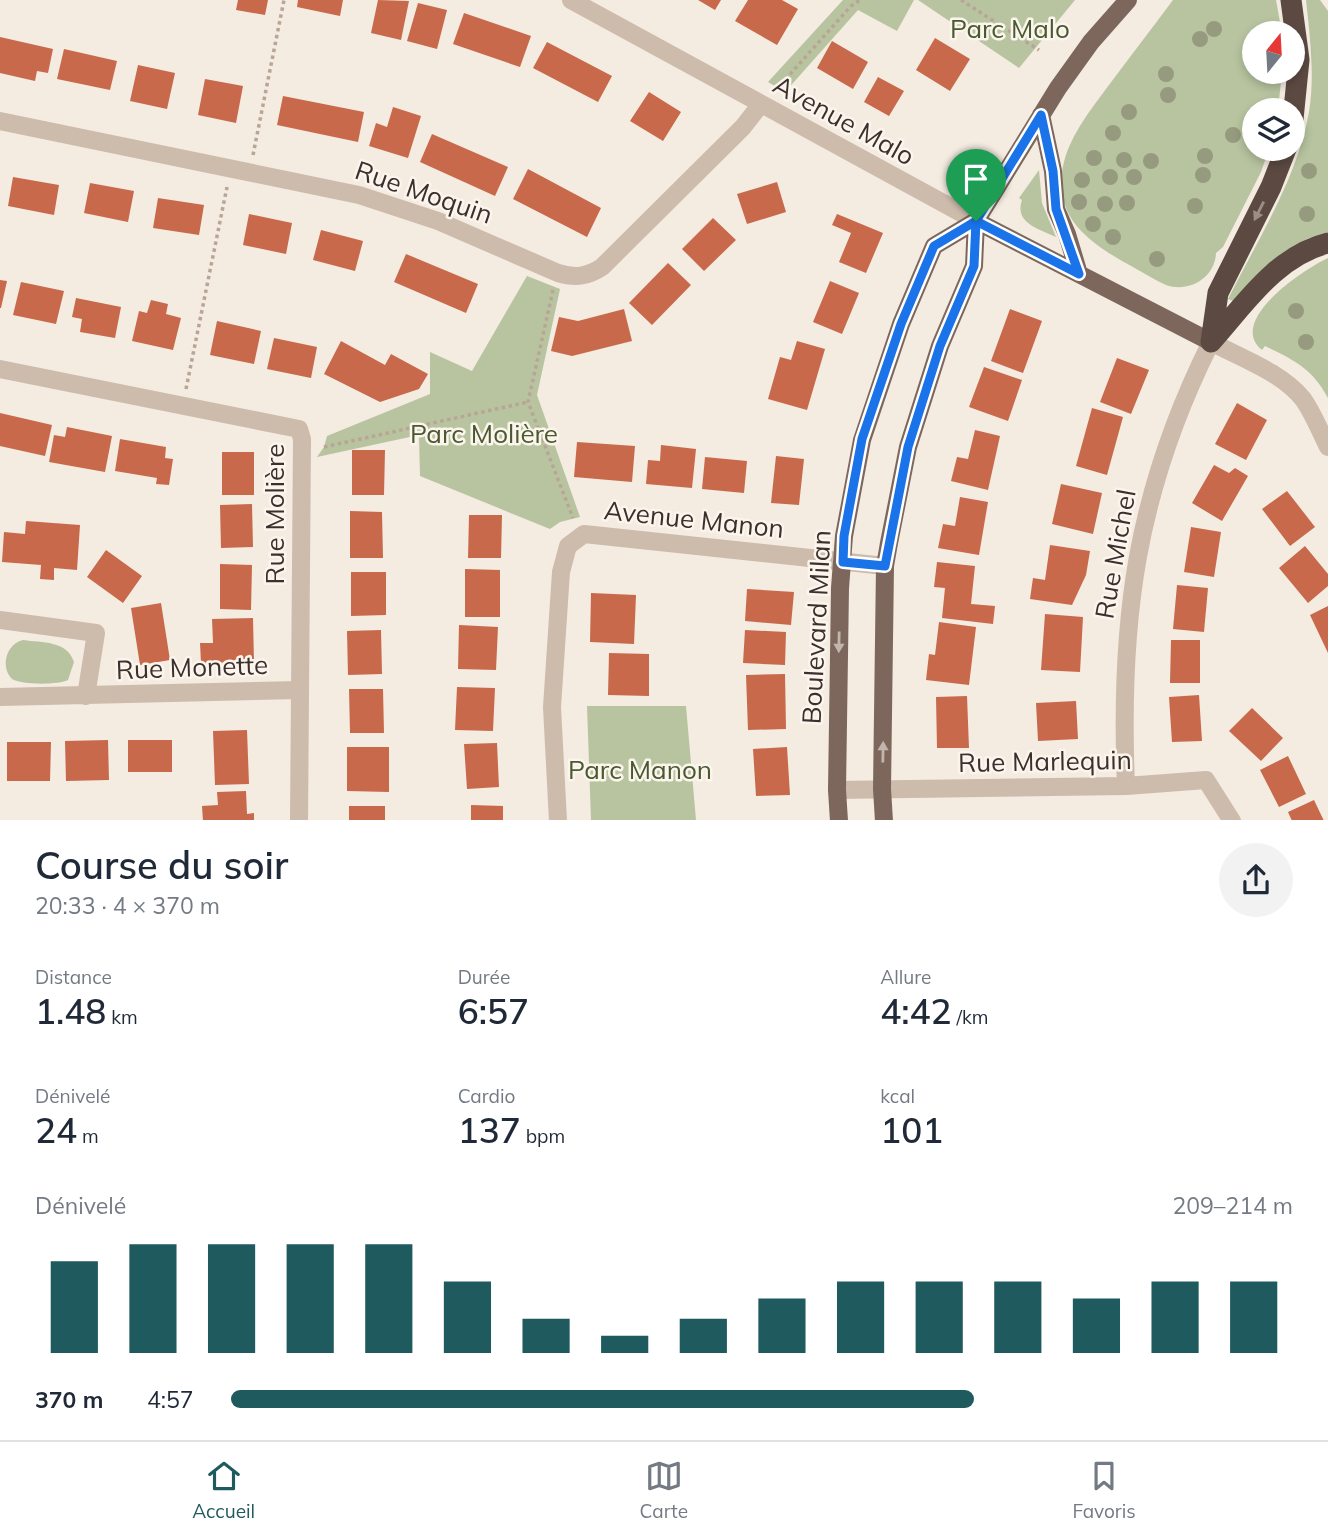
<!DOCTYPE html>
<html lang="fr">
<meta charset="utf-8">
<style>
:root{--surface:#fff;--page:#f2f2f3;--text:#1f2937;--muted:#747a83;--line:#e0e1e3;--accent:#1f5a5e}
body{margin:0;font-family:Mulish,sans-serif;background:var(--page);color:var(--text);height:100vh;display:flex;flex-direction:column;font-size:26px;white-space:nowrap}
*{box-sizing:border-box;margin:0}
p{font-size:23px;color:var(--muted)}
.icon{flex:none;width:38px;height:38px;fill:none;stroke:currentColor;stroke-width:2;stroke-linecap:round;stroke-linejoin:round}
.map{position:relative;height:820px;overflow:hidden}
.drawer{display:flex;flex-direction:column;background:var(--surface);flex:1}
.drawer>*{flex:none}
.needle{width:46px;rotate:18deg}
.buttons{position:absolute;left:1242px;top:21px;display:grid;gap:14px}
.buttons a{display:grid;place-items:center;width:63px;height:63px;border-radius:50%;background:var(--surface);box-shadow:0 4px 10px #0003;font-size:35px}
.pin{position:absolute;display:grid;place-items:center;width:60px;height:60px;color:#fff;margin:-72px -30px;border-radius:50% 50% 50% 0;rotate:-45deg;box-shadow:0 0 7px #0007}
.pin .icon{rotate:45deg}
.round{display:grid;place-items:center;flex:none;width:74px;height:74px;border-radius:37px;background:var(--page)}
.headline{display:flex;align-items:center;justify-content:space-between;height:119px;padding:0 35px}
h1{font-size:38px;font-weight:600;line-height:52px}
.stats{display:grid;grid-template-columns:repeat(3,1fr);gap:10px;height:119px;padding:7px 35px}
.stats div{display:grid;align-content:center}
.stats b{font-size:35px;font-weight:600}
.stats small{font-size:19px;font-weight:400}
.stats p{font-size:19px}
.chart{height:196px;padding:14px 35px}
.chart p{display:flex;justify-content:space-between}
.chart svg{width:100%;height:126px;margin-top:7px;stroke:var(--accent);stroke-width:6}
ul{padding:0 35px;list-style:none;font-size:23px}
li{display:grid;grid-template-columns:112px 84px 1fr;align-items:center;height:52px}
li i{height:18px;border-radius:9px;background:var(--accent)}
.tabs{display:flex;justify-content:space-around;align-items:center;height:98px;border-top:2px solid var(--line);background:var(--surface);font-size:19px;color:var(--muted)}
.tabs a{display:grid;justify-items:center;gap:4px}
.tabs .on{color:var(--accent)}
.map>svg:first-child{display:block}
.green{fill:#b8c4a0}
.building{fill:#c8694b}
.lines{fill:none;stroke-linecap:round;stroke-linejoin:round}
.path{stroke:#b9a596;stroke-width:3.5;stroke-dasharray:3.5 3.5;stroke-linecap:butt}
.minor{stroke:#cdbbac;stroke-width:18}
.major{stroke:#7d675c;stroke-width:18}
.highway{stroke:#5c4a42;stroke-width:21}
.tree{fill:#969b7f}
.oneway{fill:#9c8e87}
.oneway2{fill:#c2b5ac}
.route-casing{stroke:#fff;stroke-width:14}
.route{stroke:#1a73e8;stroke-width:9}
.labels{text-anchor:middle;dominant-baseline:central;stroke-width:5;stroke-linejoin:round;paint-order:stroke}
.park-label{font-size:26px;fill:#4a5a2e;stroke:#fbf5ee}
.street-label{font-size:26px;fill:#3b302b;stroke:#fbf5ee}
</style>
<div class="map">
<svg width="1328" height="821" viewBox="0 0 1328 821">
<rect width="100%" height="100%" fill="#f4ebe1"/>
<path class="green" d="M 843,0 L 914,0 L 897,31 L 858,10 L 785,92 L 768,82 Z
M 918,0 L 1075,0 L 1019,68 Z
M 1173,0 L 1276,0 L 1282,33 L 1255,33 L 1255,72 L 1282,72 L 1278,110 L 1255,110 L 1255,149 L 1269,149 L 1261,172 L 1223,247 L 1216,253 C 1215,278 1189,293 1166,285 C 1155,280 1144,273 1133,267 C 1091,244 1050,218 1064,162 C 1071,134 1092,108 1109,85 C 1130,57 1152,28 1173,0 Z
M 1306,0 L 1320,0 L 1328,11 L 1328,232 C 1286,242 1261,270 1233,301 L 1228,299 C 1258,239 1297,179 1309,112 C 1315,75 1310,37 1306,0 Z
M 1039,170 L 1042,203 L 1056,237 C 1039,229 1014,223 1022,200 L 1019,198 Z
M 1328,258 L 1328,398 C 1312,368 1294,360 1265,346 L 1262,350 C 1226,321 1304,269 1328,258 Z
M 527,276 L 560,289 L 537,395 L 580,517 L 560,522 L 550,529 L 420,476 L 419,435 L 317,457 L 324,447 L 327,436 L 430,394 L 430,352 L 472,371 Z
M 23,640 C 42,643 67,640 74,662 L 68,680 C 59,685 21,685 12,679 C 0,667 6,644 23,640 Z
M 587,706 L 686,706 L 696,820 L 591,820 Z"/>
<path class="building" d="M 238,0 L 268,0 L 265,15 L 236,10 Z
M 298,0 L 343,0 L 340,16 L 297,7 Z
M 378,0 L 409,1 L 401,40 L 371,33 Z
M 698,0 L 721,0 L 715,10 Z
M 748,0 L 782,0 L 798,9 L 777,45 L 735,21 Z
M 418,3 L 447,10 L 437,49 L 407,41 Z
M 464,13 L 531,36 L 520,67 L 453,44 Z
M 0,37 L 53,49 L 48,73 L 37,71 L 35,81 L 0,73 Z
M 935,38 L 970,59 L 950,91 L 916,70 Z
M 832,41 L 868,62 L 853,89 L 817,68 Z
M 547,42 L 612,76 L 598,102 L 533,68 Z
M 64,49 L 117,61 L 110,90 L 57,79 Z
M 138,65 L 175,73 L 167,109 L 130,101 Z
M 878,77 L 904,91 L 889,116 L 864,102 Z
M 205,79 L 243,86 L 236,123 L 198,115 Z
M 649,92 L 681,112 L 663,141 L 630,121 Z
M 283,96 L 364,112 L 358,142 L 277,125 Z
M 393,107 L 421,116 L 408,158 L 369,146 L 376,123 L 387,127 Z
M 432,134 L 508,167 L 495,196 L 420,162 Z
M 528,169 L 601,208 L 587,237 L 513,199 Z
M 13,177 L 59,185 L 54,215 L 8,206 Z
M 777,182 L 786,212 L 747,224 L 737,194 Z
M 90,183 L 134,191 L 128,222 L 84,213 Z
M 158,198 L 204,205 L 199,235 L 153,228 Z
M 249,214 L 292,223 L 286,254 L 243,245 Z
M 837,214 L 883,233 L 866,273 L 839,262 L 851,233 L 832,225 Z
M 713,218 L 736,240 L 704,271 L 682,249 Z
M 321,230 L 363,241 L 355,271 L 313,260 Z
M 406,254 L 478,284 L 466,313 L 394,282 Z
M 668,263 L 691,285 L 652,325 L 629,303 Z
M 0,280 L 7,281 L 1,308 L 0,308 Z
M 830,281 L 859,293 L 842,334 L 813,322 Z
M 21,282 L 64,291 L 56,324 L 13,315 Z
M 76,298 L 121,307 L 115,338 L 80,332 L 82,319 L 72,317 Z
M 151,300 L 168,304 L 166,314 L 181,318 L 173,350 L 132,341 L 139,311 L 147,313 Z
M 624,309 L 632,341 L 572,356 L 551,351 L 559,317 L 578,321 Z
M 1010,309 L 1042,321 L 1023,373 L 991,361 Z
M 217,321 L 261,331 L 254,364 L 210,355 Z
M 274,338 L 317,347 L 311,378 L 267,369 Z
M 341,341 L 385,365 L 391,354 L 428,374 L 419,389 L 380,402 L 324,374 Z
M 797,341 L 825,349 L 807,410 L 768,399 L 780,357 L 791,360 Z
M 1117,358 L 1149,370 L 1131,414 L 1100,402 Z
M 984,367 L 1022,380 L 1008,421 L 969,407 Z
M 1237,403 L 1267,420 L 1246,460 L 1215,444 Z
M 1092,408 L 1123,417 L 1107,475 L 1076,466 Z
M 0,413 L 52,425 L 45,456 L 0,446 Z
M 67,427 L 112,436 L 105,472 L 49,462 L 54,435 L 65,437 Z
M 975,430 L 1000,436 L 988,490 L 951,481 L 957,457 L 968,459 Z
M 120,439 L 166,447 L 165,458 L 173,459 L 169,485 L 156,484 L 157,478 L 115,471 Z
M 577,442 L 635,446 L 632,482 L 574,477 Z
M 661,445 L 696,449 L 692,488 L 646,484 L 648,460 L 660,461 Z
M 352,450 L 385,450 L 384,495 L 352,495 Z
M 222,452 L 254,452 L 254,495 L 222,495 Z
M 776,456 L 804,459 L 799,505 L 771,503 Z
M 705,457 L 747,461 L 744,493 L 702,489 Z
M 1214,465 L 1229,473 L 1235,468 L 1248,476 L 1222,521 L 1192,503 Z
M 1061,484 L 1102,493 L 1093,534 L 1052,524 Z
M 1287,491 L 1315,527 L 1290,546 L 1262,509 Z
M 960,497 L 988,502 L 979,555 L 938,548 L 943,524 L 955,526 Z
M 252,504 L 253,547 L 221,548 L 220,505 Z
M 350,511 L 382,512 L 383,558 L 350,558 Z
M 469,515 L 502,515 L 501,558 L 468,558 Z
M 26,521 L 80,525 L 77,570 L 54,568 L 54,580 L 40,579 L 41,565 L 2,562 L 4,532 L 25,534 Z
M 1191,527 L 1221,532 L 1214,577 L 1184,572 Z
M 1050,545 L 1090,551 L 1086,575 L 1072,605 L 1030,599 L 1033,578 L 1045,580 Z
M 1305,546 L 1328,574 L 1328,586 L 1308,603 L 1279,568 Z
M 106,550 L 142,576 L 123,603 L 87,577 Z
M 937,562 L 975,566 L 971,604 L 995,606 L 993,624 L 942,618 L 945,588 L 934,587 Z
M 220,564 L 252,565 L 251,610 L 220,609 Z
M 465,569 L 500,570 L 500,617 L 465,617 Z
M 351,572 L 386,572 L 386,615 L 351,616 Z
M 1177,585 L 1208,588 L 1204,632 L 1173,629 Z
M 747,589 L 794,592 L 791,625 L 745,621 Z
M 591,593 L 636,595 L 634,644 L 590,642 Z
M 161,603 L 170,660 L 140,665 L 131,608 Z
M 1328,606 L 1328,653 L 1310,615 Z
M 1045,614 L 1083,617 L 1080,672 L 1041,670 Z
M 253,618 L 254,662 L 201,663 L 200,643 L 213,643 L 212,619 Z
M 939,622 L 976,627 L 969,685 L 926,680 L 929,654 L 935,655 Z
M 459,625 L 498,627 L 496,670 L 458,669 Z
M 381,630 L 382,674 L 348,675 L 347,631 Z
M 745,630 L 786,632 L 785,665 L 743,663 Z
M 1171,640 L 1200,640 L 1200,683 L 1170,683 Z
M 609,653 L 649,654 L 649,696 L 608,695 Z
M 785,674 L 786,729 L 748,730 L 746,675 Z
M 457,687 L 495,688 L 493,731 L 455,730 Z
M 349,689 L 383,689 L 384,733 L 350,733 Z
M 1199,695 L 1202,741 L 1172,742 L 1169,697 Z
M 967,696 L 969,748 L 937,748 L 936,697 Z
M 1076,701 L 1078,739 L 1038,741 L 1036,703 Z
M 1252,708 L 1283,738 L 1261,761 L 1229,731 Z
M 247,730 L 249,784 L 215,785 L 213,731 Z
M 108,740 L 109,780 L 66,781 L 65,741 Z
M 128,740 L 172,740 L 172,772 L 128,772 Z
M 7,742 L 51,742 L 50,781 L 7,781 Z
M 497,743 L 499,787 L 467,789 L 464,744 Z
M 347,747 L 389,747 L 389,792 L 347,791 Z
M 787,747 L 790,795 L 756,796 L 753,749 Z
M 1288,756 L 1306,794 L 1279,807 L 1260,770 Z
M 246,791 L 247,814 L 254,813 L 254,821 L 203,821 L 202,806 L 218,805 L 217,792 Z
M 1314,800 L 1324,821 L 1292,821 L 1288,812 Z
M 471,805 L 503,806 L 503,821 L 471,821 Z
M 349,806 L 385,806 L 385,821 L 349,821 Z"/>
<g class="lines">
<path class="path" d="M 961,0 L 1039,50
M 776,90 L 851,6 L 860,0
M 253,155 L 284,0
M 553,290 L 528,402 L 573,518
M 186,389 L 227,187
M 324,447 L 528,402"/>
<path class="minor" d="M 571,0 L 976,221
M 0,121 L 359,195 L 438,221 L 558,273 C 575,278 587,277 602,267 L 743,127 L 761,104
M 0,369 L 299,429 L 302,439 L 299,821
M 0,620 L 96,633 L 86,696
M 0,697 L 300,690
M 1126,786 C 1119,620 1136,492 1211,342 C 1241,358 1281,372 1303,399 C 1313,413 1320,431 1328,447
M 837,790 L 1126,786 L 1206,780 L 1232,821
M 558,821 L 552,707 L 561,572 L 568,546 L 584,534 L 885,566"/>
<path class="major" d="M 1041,115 L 1053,171 L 1056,209 L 1067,234 L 1079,274
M 976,221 L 1211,342
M 839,821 L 837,790 L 840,588 L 844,536 L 862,440 L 901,324 L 934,246 L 976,221 L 1058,88 L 1091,42 L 1128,0
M 884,821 L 882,789 L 885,566 L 889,543 L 908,447 L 940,346 L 974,266 L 976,221"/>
<path class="highway" d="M 1291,0 L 1299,60 L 1293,119
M 1211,342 L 1218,293 L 1271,187 L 1286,149
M 1211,342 C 1245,304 1276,256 1328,243"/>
</g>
<g class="tree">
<circle cx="1214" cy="29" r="8"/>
<circle cx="1200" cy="39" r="8"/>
<circle cx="1166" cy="74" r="8"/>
<circle cx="1168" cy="95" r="8"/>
<circle cx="1129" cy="112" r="8"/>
<circle cx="1113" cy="133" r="8"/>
<circle cx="1233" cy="135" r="8"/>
<circle cx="1205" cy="156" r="8"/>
<circle cx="1094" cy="158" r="8"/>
<circle cx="1124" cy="160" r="8"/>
<circle cx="1151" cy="161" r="8"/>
<circle cx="1309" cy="171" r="8"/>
<circle cx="1203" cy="175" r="8"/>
<circle cx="1110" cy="177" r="8"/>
<circle cx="1134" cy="177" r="8"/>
<circle cx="1082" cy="180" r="8"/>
<circle cx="1079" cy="202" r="8"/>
<circle cx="1127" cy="203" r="8"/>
<circle cx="1105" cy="204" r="8"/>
<circle cx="1195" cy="206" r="8"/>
<circle cx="1307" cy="214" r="8"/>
<circle cx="1093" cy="224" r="8"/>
<circle cx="1113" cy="237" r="8"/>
<circle cx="1157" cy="259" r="8"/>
<circle cx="1296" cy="311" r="8"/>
<circle cx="1306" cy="342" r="8"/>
</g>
<defs><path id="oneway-solid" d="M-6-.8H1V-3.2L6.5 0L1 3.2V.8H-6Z" transform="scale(1.75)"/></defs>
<use class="oneway" href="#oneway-solid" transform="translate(1259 211) rotate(117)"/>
<g class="oneway2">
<use href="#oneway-solid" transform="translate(839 642) rotate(91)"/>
<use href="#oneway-solid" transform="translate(883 752) rotate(-89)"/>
</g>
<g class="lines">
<g class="route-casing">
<path id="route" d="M 976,221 L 934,246 L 901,324 L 862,439 L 844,536 L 843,562 L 885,566 L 908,447 L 940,346 L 974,266 L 976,221 L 1079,274 L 1056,209 L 1053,171 L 1041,115 L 976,221"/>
</g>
<use href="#route" class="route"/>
</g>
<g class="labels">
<g class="park-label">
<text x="1010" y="28">Parc Malo</text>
<text x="484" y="433">Parc Molière</text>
<text x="640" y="769">Parc Manon</text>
</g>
<g class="street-label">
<text transform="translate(844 120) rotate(29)">Avenue Malo</text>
<text transform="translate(424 192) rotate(19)">Rue Moquin</text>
<text transform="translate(274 514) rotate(-90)">Rue Molière</text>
<text transform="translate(694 519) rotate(6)">Avenue Manon</text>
<text transform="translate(1115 554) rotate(-80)">Rue Michel</text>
<text transform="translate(816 627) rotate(-87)">Boulevard Milan</text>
<text transform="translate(192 667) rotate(-2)">Rue Monette</text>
<text transform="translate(1045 761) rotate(-1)">Rue Marlequin</text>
</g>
</g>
</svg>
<div class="buttons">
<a><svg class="needle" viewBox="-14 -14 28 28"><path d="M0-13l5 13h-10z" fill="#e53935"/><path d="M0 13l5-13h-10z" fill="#747a83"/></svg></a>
<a><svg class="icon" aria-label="layers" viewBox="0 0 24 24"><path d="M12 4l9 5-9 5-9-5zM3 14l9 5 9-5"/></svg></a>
</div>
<div class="pin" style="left:976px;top:221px;background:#1e9e55"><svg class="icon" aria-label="arrive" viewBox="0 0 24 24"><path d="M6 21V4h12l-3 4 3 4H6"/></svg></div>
</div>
<section class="drawer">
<div class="headline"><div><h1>Course du soir</h1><p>20:33 · 4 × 370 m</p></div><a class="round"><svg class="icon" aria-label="share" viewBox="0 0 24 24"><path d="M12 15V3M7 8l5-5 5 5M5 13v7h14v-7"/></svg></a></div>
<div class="stats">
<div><p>Distance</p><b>1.48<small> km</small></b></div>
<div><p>Durée</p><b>6:57</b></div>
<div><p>Allure</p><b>4:42<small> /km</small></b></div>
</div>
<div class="stats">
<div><p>Dénivelé</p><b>24<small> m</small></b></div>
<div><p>Cardio</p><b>137<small> bpm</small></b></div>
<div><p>kcal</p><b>101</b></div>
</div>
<div class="chart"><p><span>Dénivelé</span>209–214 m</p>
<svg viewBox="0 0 160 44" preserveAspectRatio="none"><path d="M5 44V12M15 44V6M25 44V6M35 44V6M45 44V6M55 44V19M65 44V32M75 44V38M85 44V32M95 44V25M105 44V19M115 44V19M125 44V19M135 44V25M145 44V19M155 44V19"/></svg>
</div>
<ul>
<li><b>370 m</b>4:57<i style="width:70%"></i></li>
</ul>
</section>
<nav class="tabs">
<a class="on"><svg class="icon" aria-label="home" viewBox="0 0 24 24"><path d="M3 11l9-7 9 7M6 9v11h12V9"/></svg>Accueil</a>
<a><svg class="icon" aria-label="map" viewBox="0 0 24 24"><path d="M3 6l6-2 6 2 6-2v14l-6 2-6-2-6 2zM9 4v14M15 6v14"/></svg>Carte</a>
<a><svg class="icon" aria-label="saved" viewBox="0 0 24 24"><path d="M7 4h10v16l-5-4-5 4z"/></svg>Favoris</a>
</nav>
